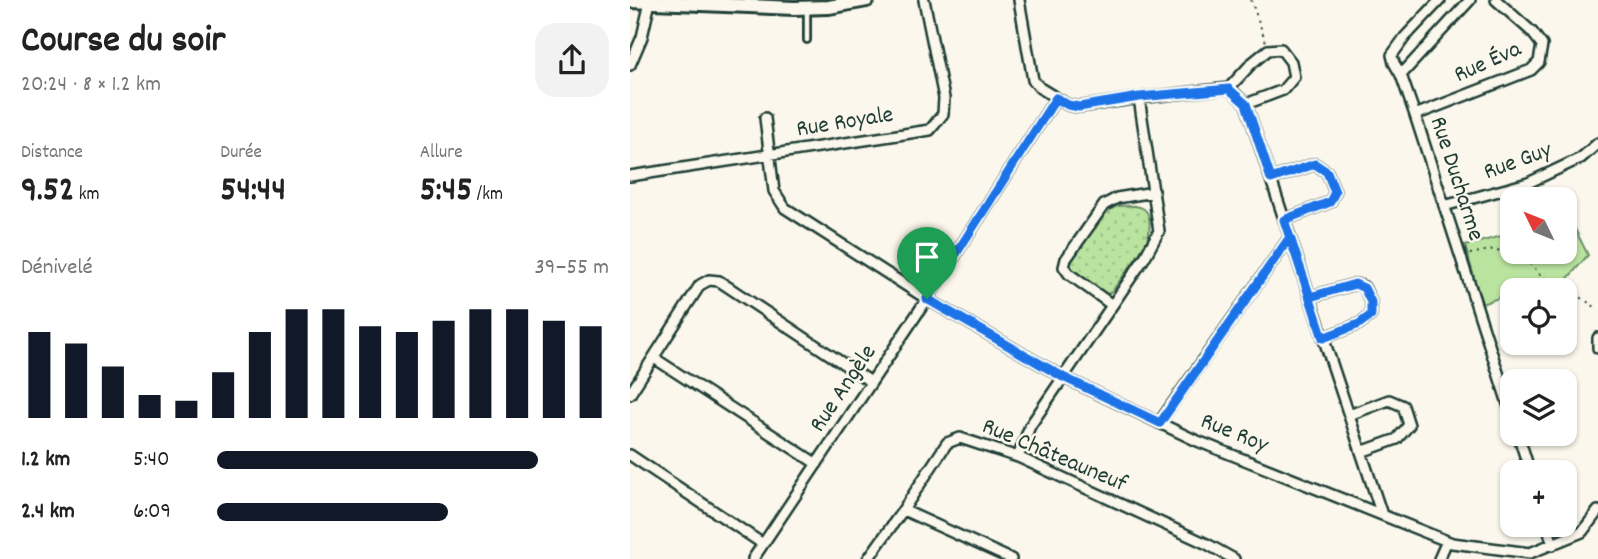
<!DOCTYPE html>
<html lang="fr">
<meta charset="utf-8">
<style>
:root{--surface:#fff;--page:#f2f2f2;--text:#222;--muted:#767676;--accent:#111827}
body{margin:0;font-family:Dekko,sans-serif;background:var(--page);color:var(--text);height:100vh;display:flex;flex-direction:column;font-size:26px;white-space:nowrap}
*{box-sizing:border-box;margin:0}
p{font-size:23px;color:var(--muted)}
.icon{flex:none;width:38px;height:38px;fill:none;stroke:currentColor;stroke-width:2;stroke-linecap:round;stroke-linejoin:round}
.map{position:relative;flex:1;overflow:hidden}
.drawer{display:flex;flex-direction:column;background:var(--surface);width:630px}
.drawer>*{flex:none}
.needle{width:46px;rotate:313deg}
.fabs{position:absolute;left:870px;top:187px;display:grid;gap:14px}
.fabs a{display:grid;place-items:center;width:77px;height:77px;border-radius:14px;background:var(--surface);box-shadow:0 2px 5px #0004;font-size:35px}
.pin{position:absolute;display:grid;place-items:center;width:60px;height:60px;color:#fff;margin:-72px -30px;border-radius:50% 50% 50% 0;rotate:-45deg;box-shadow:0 0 7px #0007}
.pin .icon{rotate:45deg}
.round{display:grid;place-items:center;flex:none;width:74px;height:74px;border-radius:21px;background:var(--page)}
.head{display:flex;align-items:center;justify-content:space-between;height:119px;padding:0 21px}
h1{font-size:38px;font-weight:700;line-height:52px}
.figures{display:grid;grid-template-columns:repeat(3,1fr);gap:10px;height:119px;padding:7px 21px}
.figures div{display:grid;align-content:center}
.figures b{font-size:35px;font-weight:700}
.figures small{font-size:19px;font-weight:400}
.figures p{font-size:19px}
.chart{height:196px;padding:14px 21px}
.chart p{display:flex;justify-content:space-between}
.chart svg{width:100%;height:126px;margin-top:7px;stroke:var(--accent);stroke-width:6}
ul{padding:0 21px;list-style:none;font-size:23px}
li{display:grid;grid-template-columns:112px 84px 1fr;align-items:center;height:52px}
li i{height:18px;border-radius:9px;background:var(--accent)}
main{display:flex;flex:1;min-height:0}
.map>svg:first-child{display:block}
.grass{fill:url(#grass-dots);stroke:#6c906a;stroke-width:2}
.green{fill:#bae39f;stroke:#6c906a;stroke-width:2}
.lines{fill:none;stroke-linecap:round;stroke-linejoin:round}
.lane-casing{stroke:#1f3d34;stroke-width:10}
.street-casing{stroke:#1f3d34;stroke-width:14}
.secondary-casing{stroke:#1f3d34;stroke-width:18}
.path{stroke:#1f3d34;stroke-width:2;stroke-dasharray:2 5;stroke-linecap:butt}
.lane{stroke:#fbf7ec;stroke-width:4.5}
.street{stroke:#fbf7ec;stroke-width:9}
.secondary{stroke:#fbf7ec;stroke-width:12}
.route-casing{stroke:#fff;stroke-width:14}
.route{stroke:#1a73e8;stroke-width:9}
.labels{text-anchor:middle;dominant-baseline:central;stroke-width:5;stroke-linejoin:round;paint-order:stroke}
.street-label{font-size:24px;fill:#1f3d34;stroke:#fbf7ec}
</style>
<main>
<section class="drawer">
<div class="head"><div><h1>Course du soir</h1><p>20:24 · 8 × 1.2 km</p></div><a class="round"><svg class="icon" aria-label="share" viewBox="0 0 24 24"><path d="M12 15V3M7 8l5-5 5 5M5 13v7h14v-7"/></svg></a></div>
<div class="figures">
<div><p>Distance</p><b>9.52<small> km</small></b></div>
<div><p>Durée</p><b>54:44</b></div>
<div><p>Allure</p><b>5:45<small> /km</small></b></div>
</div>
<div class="chart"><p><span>Dénivelé</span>39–55 m</p>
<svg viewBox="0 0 160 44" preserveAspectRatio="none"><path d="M5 44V14M15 44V18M25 44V26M35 44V36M45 44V38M55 44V28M65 44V14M75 44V6M85 44V6M95 44V12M105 44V14M115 44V10M125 44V6M135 44V6M145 44V10M155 44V12"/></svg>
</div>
<ul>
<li><b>1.2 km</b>5:40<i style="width:82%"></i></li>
<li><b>2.4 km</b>6:09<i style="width:59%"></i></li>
</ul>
</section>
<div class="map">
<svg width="968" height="559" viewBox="0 0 968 559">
<defs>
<pattern id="grass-dots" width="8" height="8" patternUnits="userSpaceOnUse" patternTransform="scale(1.75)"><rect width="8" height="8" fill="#bae39f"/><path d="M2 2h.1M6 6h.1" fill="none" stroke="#9fc48a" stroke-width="1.8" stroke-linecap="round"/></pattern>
</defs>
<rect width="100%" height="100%" fill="#fbf7ec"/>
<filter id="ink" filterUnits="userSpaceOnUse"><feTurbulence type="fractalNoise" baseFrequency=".0143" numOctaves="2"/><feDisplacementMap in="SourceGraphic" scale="14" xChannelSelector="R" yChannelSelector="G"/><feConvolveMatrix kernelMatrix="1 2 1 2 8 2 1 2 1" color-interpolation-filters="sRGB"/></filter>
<g filter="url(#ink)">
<path class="grass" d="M 487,206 C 496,206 507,204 514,209 C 522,215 520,232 517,240 C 510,256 493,275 483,290 L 478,294 L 472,293 L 444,274 L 440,265 L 442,259 L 474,214 Z"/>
<path class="green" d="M 939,217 L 958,255 L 928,290 L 900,290 L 895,288 L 882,290 L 882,293 L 852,304 L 835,246 L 882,233 L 882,252 L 934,252 L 935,218 Z"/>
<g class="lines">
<g class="lane-casing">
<path id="lane" d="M 177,40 L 177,9"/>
</g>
<g class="street-casing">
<path id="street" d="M 389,0 L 403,80 L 410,88 L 438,105 L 449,107 L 509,98 L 599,88 L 616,104 L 752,515
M 810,0 L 775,37 L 762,55 L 764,63 L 771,75 L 785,115 L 882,416
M 0,65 L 12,37 L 20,2
M 771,75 L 840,0
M 599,88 L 622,63 L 638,50 L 651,49 L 661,62 L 664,77 L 653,90 L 616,104
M 785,115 L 901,70 L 909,62 L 912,45 L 902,32 L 866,0
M 135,118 L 144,191 L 155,208 L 297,299 L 433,377 L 565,440 L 822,543 L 900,553 L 952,532 L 968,511
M 0,176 L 300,130 L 313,114 L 314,98 L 294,0
M 641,179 L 685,164 L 697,172 L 705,192 L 700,202 L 654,220
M 814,206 L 898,183 L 951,158 L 968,143
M 680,297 L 725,284 L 734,287 L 741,302 L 741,315 L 729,324 L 693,338
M 482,305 L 439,274 L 434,267 L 436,259 L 474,205 L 487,198 L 524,192
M 968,338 L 968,348
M 24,358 L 187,464
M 0,394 L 70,285 L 79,280 L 89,281 L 241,382
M 719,415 L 759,400 L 773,406 L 779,425 L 767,439 L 731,452
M 529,423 L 660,237
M 888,434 L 900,472
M 0,455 L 133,544
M 388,457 L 400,426 L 515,257 L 529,231 L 509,98
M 273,510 L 381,559
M 917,525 L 923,545
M 123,559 L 297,299 L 426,98
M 238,559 L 273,510 L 317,443 L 330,438 L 388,457 L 577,544 L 604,559
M 809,559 L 817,541"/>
</g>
<g class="secondary-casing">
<path id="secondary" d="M 0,1 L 164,8 L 199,7 L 237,0"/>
</g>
<path class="path" d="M 621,0 L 636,42
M 840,254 L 865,249 L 902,265 L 912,277 L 928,282 L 968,309"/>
<use href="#lane" class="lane"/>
<use href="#street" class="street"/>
<use href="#secondary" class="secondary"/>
</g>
</g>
<g class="lines" filter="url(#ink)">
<g class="route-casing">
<path id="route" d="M 297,299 L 433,377 L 530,423 L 660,237 L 693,338 L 729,324 L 741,315 L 741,302 L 734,288 L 725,284 L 680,297 L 654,220 L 700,202 L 705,192 L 697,172 L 685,164 L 641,179 L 616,104 L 599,89 L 509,97 L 449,107 L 438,105 L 426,98 L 297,299"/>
</g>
<use href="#route" class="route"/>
</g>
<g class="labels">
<g class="street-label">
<text transform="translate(858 63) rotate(-24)">Rue Éva</text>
<text transform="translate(215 123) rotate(-9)">Rue Royale</text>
<text transform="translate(888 162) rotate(-20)">Rue Guy</text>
<text transform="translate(826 179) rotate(72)">Rue Ducharme</text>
<text transform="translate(214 389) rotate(-56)">Rue Angèle</text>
<text transform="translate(604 434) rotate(22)">Rue Roy</text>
<text transform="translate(424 456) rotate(23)">Rue Châteauneuf</text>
</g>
</g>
</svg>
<div class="fabs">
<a><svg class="needle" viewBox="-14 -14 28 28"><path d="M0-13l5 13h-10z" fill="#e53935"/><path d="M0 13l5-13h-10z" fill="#767676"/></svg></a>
<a><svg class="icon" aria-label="locate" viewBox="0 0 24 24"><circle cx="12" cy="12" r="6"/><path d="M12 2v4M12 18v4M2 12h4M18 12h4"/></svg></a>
<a><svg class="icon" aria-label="layers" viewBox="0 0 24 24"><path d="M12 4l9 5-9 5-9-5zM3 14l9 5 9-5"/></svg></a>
<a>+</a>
</div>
<div class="pin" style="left:297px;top:299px;background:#1e9e55"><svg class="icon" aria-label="arrive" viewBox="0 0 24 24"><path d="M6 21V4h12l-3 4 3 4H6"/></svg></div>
</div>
</main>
